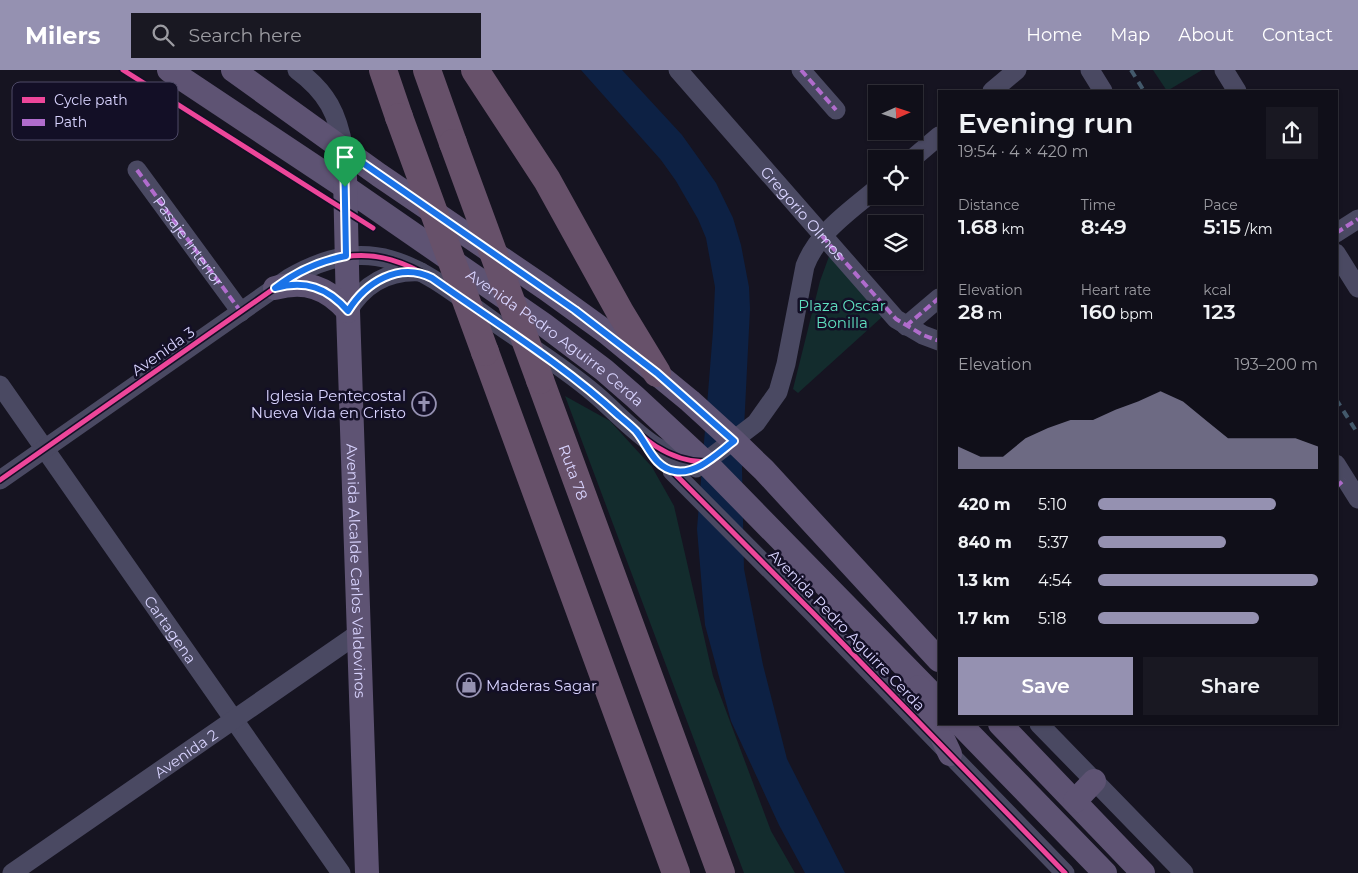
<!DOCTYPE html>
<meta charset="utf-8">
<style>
:root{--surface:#100f19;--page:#191822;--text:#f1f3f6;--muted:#9c9ca2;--line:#302f38;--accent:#9591b1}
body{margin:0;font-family:Montserrat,sans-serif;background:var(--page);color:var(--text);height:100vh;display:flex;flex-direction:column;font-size:19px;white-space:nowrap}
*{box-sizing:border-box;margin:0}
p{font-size:16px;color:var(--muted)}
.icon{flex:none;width:28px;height:28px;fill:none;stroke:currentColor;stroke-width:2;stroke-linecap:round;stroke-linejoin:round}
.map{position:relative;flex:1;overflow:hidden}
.drawer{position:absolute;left:938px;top:20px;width:400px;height:635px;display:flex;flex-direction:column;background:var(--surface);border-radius:0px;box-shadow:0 1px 4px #0004,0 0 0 1px var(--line)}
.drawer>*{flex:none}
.needle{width:32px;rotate:87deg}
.controls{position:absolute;left:868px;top:15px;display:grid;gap:10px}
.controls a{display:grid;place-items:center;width:55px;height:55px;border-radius:0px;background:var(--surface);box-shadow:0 1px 4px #0004,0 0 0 1px var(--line);font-size:25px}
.pin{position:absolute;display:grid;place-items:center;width:42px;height:42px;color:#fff;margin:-51px -21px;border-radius:50% 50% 50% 0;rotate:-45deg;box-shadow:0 0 5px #0007}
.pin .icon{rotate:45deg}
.round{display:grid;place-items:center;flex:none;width:52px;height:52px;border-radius:0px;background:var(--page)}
.summary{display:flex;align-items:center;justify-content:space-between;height:85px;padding:0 20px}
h1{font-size:28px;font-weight:600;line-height:38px}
.stats{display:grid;grid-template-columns:repeat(3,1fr);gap:8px;height:85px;padding:5px 20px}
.stats div{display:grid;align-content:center}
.stats b{font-size:21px;font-weight:600}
.stats small{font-size:14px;font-weight:400}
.stats p{font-size:14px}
.chart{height:140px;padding:10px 20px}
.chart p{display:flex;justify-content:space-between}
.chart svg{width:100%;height:90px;margin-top:5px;fill:var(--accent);opacity:.7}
.button{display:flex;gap:10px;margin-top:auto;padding:10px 20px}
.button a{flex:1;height:58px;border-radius:0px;background:var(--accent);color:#fff;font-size:20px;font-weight:600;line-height:58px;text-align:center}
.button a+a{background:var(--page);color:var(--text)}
ul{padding:0 20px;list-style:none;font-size:16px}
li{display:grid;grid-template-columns:80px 60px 1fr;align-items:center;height:38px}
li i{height:12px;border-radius:6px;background:var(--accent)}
header{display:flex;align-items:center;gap:30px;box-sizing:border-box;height:70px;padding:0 25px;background:var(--accent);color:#fff}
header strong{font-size:24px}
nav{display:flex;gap:28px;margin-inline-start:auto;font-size:18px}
.search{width:350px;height:45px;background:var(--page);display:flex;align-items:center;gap:12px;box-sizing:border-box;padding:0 18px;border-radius:0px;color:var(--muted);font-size:19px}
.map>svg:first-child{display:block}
.green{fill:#132c2d}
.water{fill:#0d2144}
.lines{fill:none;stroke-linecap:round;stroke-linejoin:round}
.minor{stroke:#4a4962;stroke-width:19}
.major{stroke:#5e5373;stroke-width:24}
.highway{stroke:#67516a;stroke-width:28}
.rail{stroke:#43596b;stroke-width:4;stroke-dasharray:8 6;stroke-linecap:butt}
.highway-bridge{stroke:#67516a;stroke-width:28}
.quiet{stroke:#b06ccc;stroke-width:4;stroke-dasharray:8 4;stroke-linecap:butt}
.cycleway-casing{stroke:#130f26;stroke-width:8}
.cycleway{stroke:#ed469a;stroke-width:5}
.route-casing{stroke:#fff;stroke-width:10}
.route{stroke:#1a73e8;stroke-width:6}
.labels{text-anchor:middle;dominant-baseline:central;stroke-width:5;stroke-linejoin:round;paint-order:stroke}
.street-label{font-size:15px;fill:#d9d4ff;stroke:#130f26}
.park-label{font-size:15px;fill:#5fe0c0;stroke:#130f26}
.poi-label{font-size:15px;fill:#d9d4ff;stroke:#130f26;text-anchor:end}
.key{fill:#130f26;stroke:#4e4a67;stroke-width:1}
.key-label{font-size:14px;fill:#d9d4ff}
</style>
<header>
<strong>Milers</strong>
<div class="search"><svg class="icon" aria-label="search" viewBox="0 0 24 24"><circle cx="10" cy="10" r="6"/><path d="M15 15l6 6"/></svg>Search here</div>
<nav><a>Home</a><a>Map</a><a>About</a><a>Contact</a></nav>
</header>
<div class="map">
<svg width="1358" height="803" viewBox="0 0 1358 803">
<rect width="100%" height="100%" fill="#161421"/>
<path class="green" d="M 1153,0 L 1202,0 L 1167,21 Z
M 831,181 L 882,247 L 798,323 L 793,319 L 820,211 Z
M 565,326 L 610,351 L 652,397 L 674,436 L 713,606 L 771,761 L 795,803 L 744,803 Z"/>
<path class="water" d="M 581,0 L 622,0 L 682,65 L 702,93 L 716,113 L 733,148 L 741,175 L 749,217 L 750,239 L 742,398 L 744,499 L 763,595 L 787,689 L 845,803 L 805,803 L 779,755 L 731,651 L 705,555 L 697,459 L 713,261 L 715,217 L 706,168 L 698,149 L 676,111 L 661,90 Z"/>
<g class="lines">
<g class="minor">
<path d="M 297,0 C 327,22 338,44 344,80"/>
<path id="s1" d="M 678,0 L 896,249 L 923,265 L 939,271"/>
<path d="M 801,0 L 836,40"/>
<path d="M 1090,0 L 1103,21"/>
<path d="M 1224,0 L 1237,21"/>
<path d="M 992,21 L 1017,0"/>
<path d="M 912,89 L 939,66"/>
<path d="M 137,100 L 241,242"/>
<path d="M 1336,163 L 1358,149"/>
<path d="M 1336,183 L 1358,218"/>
<path d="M 348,241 C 364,214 389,200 421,202"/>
<path d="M 906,256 L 939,228"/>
<path id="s2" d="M 0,315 L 341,803"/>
<path d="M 1336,394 L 1358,429"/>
<path d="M 696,398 L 705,392 L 756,353 L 778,322 L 786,294 L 805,196 C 818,162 849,142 876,119"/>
<path d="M 672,401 L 813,543 L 1065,803"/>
<path d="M 0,410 L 289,208 C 379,156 427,204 500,256 C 532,278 566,299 595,324 C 629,353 657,391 705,392"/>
<path d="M 1039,654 L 1184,803"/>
<path id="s3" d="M 12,803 L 359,563"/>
</g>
<g class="major">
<path id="s4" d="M 169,0 L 345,117 L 543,254 L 604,300 L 635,327 L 705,392 L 939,631"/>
<path d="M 233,0 L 379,105 L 545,218 L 606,262 L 690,331 L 734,371 L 764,400 L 939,590"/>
<path id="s5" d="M 345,106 L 348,241 L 367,803"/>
<path d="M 275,218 C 305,210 327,217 348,241"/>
<path d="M 919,617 L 950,684"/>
<path d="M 960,654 L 1105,803"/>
<path d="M 1000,654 L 1143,803"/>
<path d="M 1075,731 L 1094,711"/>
</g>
<g class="highway">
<path d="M 383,0 L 399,47"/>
<path d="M 427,0 L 453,73"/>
<path d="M 475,0 L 547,110 L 620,242 L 657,303"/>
<path d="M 485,282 L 676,803"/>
<path id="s6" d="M 540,310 L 721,803"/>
</g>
<path class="rail" d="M 1131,0 L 1144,21
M 1336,329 L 1358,364"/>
<path class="highway-bridge" d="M 399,47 L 485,282
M 453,73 L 540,310"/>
<g class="quiet">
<path d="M 801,0 L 836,40"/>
<path id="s7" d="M 137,100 L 241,242"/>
<path d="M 1336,163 L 1358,149"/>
<path d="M 822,166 L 896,249 L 923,265 L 939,271"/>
<path d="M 906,256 L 939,228"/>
<path d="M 1336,417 L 1345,409"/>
</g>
<g class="cycleway-casing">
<path id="cycleway" d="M 123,0 L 373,158
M 672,401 L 813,543 L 1065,803
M 0,410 L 289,208 C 379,156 427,204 500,256 C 532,278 566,299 595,324 C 629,353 657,391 705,392"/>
</g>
<use href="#cycleway" class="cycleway"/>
</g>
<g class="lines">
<g class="route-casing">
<path id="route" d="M 344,80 L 575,240 L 657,303 L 734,371 C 718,383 697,405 675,401 C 654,398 648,375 636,361 C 631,356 625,351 619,346 C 563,294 494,252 432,208 C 399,191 365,213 348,241 C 327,217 305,210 275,218 C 297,201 319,191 346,186 Z"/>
</g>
<use href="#route" class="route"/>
</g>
<defs>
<g id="church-ring" transform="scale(1.25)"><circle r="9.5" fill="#130f26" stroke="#9591b1" stroke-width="1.5"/><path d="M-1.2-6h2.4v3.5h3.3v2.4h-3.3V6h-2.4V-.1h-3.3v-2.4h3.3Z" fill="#9591b1"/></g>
<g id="shop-ring" transform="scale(1.25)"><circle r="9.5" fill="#130f26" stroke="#9591b1" stroke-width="1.5"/><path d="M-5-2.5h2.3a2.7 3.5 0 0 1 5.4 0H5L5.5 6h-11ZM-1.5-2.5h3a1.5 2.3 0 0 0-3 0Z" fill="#9591b1"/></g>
</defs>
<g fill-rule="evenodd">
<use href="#church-ring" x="424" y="334"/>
<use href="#shop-ring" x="469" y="615"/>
</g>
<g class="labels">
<g class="street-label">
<text stroke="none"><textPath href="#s1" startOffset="190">Gregorio Olmos</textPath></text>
<text stroke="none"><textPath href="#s7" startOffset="88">Pasaje Interior</textPath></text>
<text stroke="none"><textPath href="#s4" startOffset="470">Avenida Pedro Aguirre Cerda</textPath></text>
<text transform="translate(163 281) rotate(-35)">Avenida 3</text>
<text stroke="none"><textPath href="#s6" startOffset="98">Ruta 78</textPath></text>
<text stroke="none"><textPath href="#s5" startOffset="395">Avenida Alcalde Carlos Valdovinos</textPath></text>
<text stroke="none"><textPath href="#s2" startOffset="298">Cartagena</textPath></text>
<text transform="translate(847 560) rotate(46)">Avenida Pedro Aguirre Cerda</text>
<text stroke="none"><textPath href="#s3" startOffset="211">Avenida 2</textPath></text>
</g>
<g class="park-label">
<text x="842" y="235">Plaza Oscar<tspan x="842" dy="17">Bonilla</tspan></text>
</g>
<g class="poi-label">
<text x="406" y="325">Iglesia Pentecostal<tspan x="406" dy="17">Nueva Vida en Cristo</tspan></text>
<text x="486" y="615" text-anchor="start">Maderas Sagar</text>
</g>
</g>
<rect x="12" y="12" width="166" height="58" rx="8" class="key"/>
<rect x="22" y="27" width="23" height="6" fill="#ed469a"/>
<rect x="22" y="49" width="23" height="7" fill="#b06ccc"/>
<g class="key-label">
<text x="54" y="35">Cycle path</text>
<text x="54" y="57">Path</text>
</g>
</svg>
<div class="controls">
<a><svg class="needle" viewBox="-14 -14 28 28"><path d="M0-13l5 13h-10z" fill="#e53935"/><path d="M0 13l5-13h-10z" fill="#9c9ca2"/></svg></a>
<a><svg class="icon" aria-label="locate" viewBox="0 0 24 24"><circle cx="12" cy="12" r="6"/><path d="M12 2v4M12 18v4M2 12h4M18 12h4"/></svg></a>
<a><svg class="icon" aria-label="layers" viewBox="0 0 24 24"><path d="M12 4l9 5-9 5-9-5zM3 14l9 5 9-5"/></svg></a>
</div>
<div class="pin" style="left:345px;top:117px;background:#1e9e55"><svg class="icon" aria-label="arrive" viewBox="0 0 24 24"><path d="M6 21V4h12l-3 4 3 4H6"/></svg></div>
<section class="drawer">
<div class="summary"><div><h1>Evening run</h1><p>19:54 · 4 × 420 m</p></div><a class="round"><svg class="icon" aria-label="share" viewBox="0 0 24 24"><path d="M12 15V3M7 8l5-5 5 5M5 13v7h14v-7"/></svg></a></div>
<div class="stats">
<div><p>Distance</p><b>1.68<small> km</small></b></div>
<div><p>Time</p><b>8:49</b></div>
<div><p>Pace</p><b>5:15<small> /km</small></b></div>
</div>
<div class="stats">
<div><p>Elevation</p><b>28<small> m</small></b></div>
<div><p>Heart rate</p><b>160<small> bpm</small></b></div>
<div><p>kcal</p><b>123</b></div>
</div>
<div class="chart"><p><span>Elevation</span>193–200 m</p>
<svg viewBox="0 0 160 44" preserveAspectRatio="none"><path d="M0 44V33L10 38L20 38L30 29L40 24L50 20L60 20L70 15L80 11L90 6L100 11L110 20L120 29L130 29L140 29L150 29L160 33V44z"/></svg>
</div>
<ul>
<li><b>420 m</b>5:10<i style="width:81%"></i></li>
<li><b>840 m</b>5:37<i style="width:58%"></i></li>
<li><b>1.3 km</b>4:54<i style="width:100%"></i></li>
<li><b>1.7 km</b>5:18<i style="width:73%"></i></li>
</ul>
<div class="button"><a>Save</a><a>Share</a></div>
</section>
</div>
